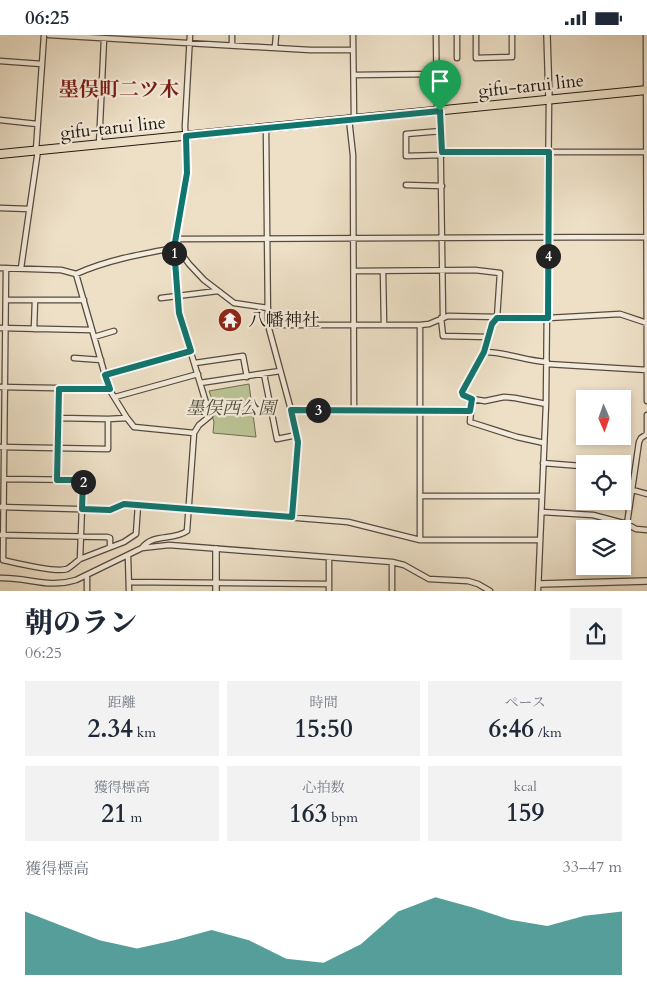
<!DOCTYPE html>
<html lang="ja">
<meta charset="utf-8">
<style>
:root{--surface:#fff;--page:#f2f2f3;--text:#1f2937;--muted:#747a83;--accent:#0f766e}
body{margin:0;font-family:Cardo,"Noto Serif JP",serif;background:var(--page);color:var(--text);height:100vh;display:flex;flex-direction:column;font-size:19px;white-space:nowrap}
*{box-sizing:border-box;margin:0}
p{font-size:16px;color:var(--muted)}
.icon{flex:none;width:28px;height:28px;fill:none;stroke:currentColor;stroke-width:2;stroke-linecap:round;stroke-linejoin:round}
.map{position:relative;height:556px;overflow:hidden}
.panel{display:flex;flex-direction:column;background:var(--surface);flex:1}
.panel>*{flex:none}
.needle{width:32px;rotate:178deg}
.fabs{position:absolute;left:576px;top:355px;display:grid;gap:10px}
.fabs a{display:grid;place-items:center;width:55px;height:55px;border-radius:0px;background:var(--surface);box-shadow:0 2px 8px #0003;font-size:25px}
.pin{position:absolute;display:grid;place-items:center;width:42px;height:42px;color:#fff;margin:-51px -21px;border-radius:50% 50% 50% 0;rotate:-45deg;box-shadow:0 0 5px #0007}
.pin .icon{rotate:45deg}
.km{position:absolute;width:25px;height:25px;margin:-12px;border-radius:50%;background:#222;color:#fff;font-size:14px;line-height:25px;text-align:center}
.round{display:grid;place-items:center;flex:none;width:52px;height:52px;border-radius:0px;background:var(--page)}
.overview{display:flex;align-items:center;justify-content:space-between;height:85px;padding:0 25px}
h1{font-size:28px;font-weight:800;line-height:38px}
.figures{display:grid;grid-template-columns:repeat(3,1fr);gap:8px;height:85px;padding:5px 25px}
.figures div{display:grid;align-content:center;border-radius:0px;background:var(--page);text-align:center}
.figures b{font-size:25px;font-weight:800}
.figures small{font-size:14px;font-weight:400}
.figures p{font-size:14px}
.chart{height:140px;padding:10px 25px}
.chart p{display:flex;justify-content:space-between}
.chart svg{width:100%;height:90px;margin-top:5px;fill:var(--accent);opacity:.7}
.status{display:flex;justify-content:space-between;align-items:center;height:35px;padding:0 25px;background:var(--surface);direction:ltr}
.status svg{height:14px;fill:currentColor}
.map>svg:first-child{display:block}
.green{fill:#bac294;stroke:#6e6e52}
.lines{fill:none;stroke-linecap:round;stroke-linejoin:round}
.minor-casing{stroke:#564b3e;stroke-width:7}
.tertiary-casing{stroke:#564b3e;stroke-width:8}
.primary-casing{stroke:#231911;stroke-width:10}
.minor{stroke:#f3ebdb;stroke-width:4.5}
.tertiary{stroke:#f3ebdb;stroke-width:5.5}
.primary{stroke:#ede0c7;stroke-width:8}
.route-casing{stroke:#fff;stroke-width:10}
.route{stroke:#0f766e;stroke-width:6}
.labels{text-anchor:middle;dominant-baseline:central;stroke-width:4.5;stroke-linejoin:round;paint-order:stroke}
.street-label{font-size:18px;fill:#231911;stroke:#f3ebdb}
.poi-label{font-size:18px;fill:#231911;stroke:#f3ebdb;text-anchor:start}
.park-label{font-size:18px;font-style:italic;fill:#504c38;stroke:#f3ebdb}
.quarter-label{font-size:20px;font-weight:bold;fill:#7a1f14;stroke:#f3ebdb}
</style>
<div class="status"><b>06:25</b><svg viewBox="0 0 49 12"><path d="M0 12V9h3v3zM5 12V6h3v6zM10 12V3h3v9zM15 12V0h3v12zM26 1h20v11H26zM47 4h2v5h-2z"/></svg></div>
<div class="map">
<svg width="647" height="556" viewBox="0 0 647 556">
<rect width="100%" height="100%" fill="#ede0c7"/>
<filter id="stains"><feTurbulence type="fractalNoise" baseFrequency=".004" numOctaves="4"/><feColorMatrix values="0 0 0 0 .2 0 0 0 0 .09 0 0 0 0 .02 0 0 0 .5 -.17"/></filter>
<radialGradient id="worn" r=".72"><stop offset=".6" stop-color="#630" stop-opacity="0"/><stop offset="1" stop-color="#630" stop-opacity=".3"/></radialGradient>
<path class="green" d="M 249,349 L 256,402 L 213,398 L 214,387 L 207,366 L 212,364 L 209,356 Z"/>
<g class="lines">
<g class="minor-casing">
<path id="minor" d="M 49,0 L 310,15 L 353,15
M 353,0 L 354,84
M 436,0 L 437,76
M 457,0 L 457,23
M 476,0 L 476,23 L 512,22 L 512,0
M 646,0 L 647,366
M 232,10 L 232,0
M 275,12 L 276,0
M 0,26 L 42,29
M 354,40 L 436,39
M 440,75 L 443,282
M 349,84 L 353,120 L 354,375
M 0,85 L 37,89
M 266,92 L 268,290 L 291,375 L 470,376
M 441,96 L 406,99 L 406,121 L 442,120
M 99,110 L 104,4
M 36,115 L 44,0
M 442,117 L 647,117
M 406,150 L 442,151
M 0,173 L 29,174
M 175,204 L 647,202
M 175,210 L 189,229 L 204,245 L 234,268 L 268,273
M 0,233 L 61,235 L 76,239 C 107,225 141,219 174,213
M 21,233 L 38,115
M 354,236 L 475,235 L 500,238 L 497,283 L 492,289 L 484,317 L 462,357 L 463,359 L 472,364 L 470,387 L 473,388 L 517,402 L 544,408
M 383,236 L 384,290
M 161,263 L 218,256
M 6,265 L 84,265
M 441,283 L 443,301 L 489,302
M 268,290 L 420,290 L 429,289 L 448,281 L 548,283 L 620,279 L 647,288
M 420,290 L 420,505
M 0,293 L 92,295
M 34,294 L 35,265
M 94,302 L 114,296
M 484,317 C 506,317 526,326 547,327
M 74,323 L 101,325
M 195,328 L 243,321 L 247,342
M 547,329 L 647,335
M 264,339 L 277,404 L 297,400
M 105,340 L 191,316
M 200,348 L 280,336
M 0,352 L 109,354
M 115,362 L 198,339
M 472,364 L 485,366 L 504,362 L 515,363 L 546,369
M 291,375 L 299,407 L 292,482
M 647,380 L 647,399 L 641,403 L 639,407 L 627,489 L 636,494 L 647,495
M 59,383 L 108,384
M 127,383 L 134,392 L 194,398
M 0,412 L 108,414 L 108,384 L 127,383 L 109,354 L 76,239
M 543,428 L 581,431 L 585,432
M 4,444 L 83,445 L 80,524 C 76,527 71,532 67,534 C 55,538 16,528 3,525 L 6,233
M 57,445 L 59,354
M 622,452 L 647,459
M 420,461 L 542,461
M 0,472 L 111,475 L 124,469 L 348,487 L 420,505 L 540,505
M 542,477 L 593,480 L 627,489
M 0,500 L 107,502 L 110,503 L 110,512
M 142,513 C 153,498 173,506 187,496 L 194,398 L 199,390 L 210,381 L 179,278 L 174,213 L 187,138 L 185,91 L 190,0
M 128,521 L 129,556
M 80,524 L 124,507 L 136,499 L 138,470
M 87,540 L 87,556
M 0,543 C 28,542 47,554 76,545 L 142,513 L 169,510 L 392,527 L 404,530 L 429,544 L 468,546 L 478,549 L 490,556
M 129,547 L 329,549
M 329,556 L 329,523
M 392,556 L 392,527
M 538,556 L 546,369 L 549,64"/>
</g>
<g class="tertiary-casing">
<path id="tertiary" d="M 547,0 L 549,64
M 539,549 L 647,546
M 216,556 L 216,514"/>
</g>
<g class="primary-casing">
<path id="primary" d="M 0,119 L 647,55"/>
</g>
<use href="#minor" class="minor"/>
<use href="#tertiary" class="tertiary"/>
<use href="#primary" class="primary"/>
</g>
<g class="lines">
<g class="route-casing">
<path id="route" d="M 440,76 L 442,117 L 549,117 L 548,283 L 497,283 L 492,289 L 484,317 L 462,357 L 463,360 L 472,364 L 470,376 L 291,375 L 298,407 L 292,482 L 124,469 L 110,475 L 82,474 L 83,445 L 57,445 L 59,354 L 110,354 L 105,340 L 191,316 L 179,278 L 174,213 L 187,138 L 186,101 Z"/>
</g>
<use href="#route" class="route"/>
</g>
<defs>
<g id="temple-disc" transform="scale(1.25)"><circle r="9.5" fill="#8f2418" stroke="#f3ebdb"/><path d="M0-6L5-2H3V0L6.5 2.5H4V6H1.5V3h-3V6H-4V2.5H-6.5L-3 0V-2H-5Z" fill="#fff"/></g>
</defs>
<g fill-rule="evenodd">
<use href="#temple-disc" x="230" y="285"/>
</g>
<g class="labels">
<g class="street-label">
<text transform="translate(531 51) rotate(-6)">gifu-tarui line</text>
<text transform="translate(113 93) rotate(-6)">gifu-tarui line</text>
</g>
<g class="poi-label">
<text x="248" y="285">八幡神社</text>
</g>
<g class="park-label">
<text x="231" y="373">墨俣西公園</text>
</g>
<g class="quarter-label">
<text x="119" y="54">墨俣町二ツ木</text>
</g>
</g>
<rect width="100%" height="100%" filter="url(#stains)"/>
<rect width="100%" height="100%" fill="url(#worn)"/>
</svg>
<div class="fabs">
<a><svg class="needle" viewBox="-14 -14 28 28"><path d="M0-13l5 13h-10z" fill="#e53935"/><path d="M0 13l5-13h-10z" fill="#747a83"/></svg></a>
<a><svg class="icon" aria-label="locate" viewBox="0 0 24 24"><circle cx="12" cy="12" r="6"/><path d="M12 2v4M12 18v4M2 12h4M18 12h4"/></svg></a>
<a><svg class="icon" aria-label="layers" viewBox="0 0 24 24"><path d="M12 4l9 5-9 5-9-5zM3 14l9 5 9-5"/></svg></a>
</div>
<div class="pin" style="left:440px;top:76px;background:#1e9e55"><svg class="icon" aria-label="arrive" viewBox="0 0 24 24"><path d="M6 21V4h12l-3 4 3 4H6"/></svg></div>
<b class="km" style="left:174px;top:218px">1</b>
<b class="km" style="left:83px;top:447px">2</b>
<b class="km" style="left:318px;top:375px">3</b>
<b class="km" style="left:548px;top:221px">4</b>
</div>
<section class="panel">
<div class="overview"><div><h1>朝のラン</h1><p>06:25</p></div><a class="round"><svg class="icon" aria-label="share" viewBox="0 0 24 24"><path d="M12 15V3M7 8l5-5 5 5M5 13v7h14v-7"/></svg></a></div>
<div class="figures">
<div><p>距離</p><b>2.34<small> km</small></b></div>
<div><p>時間</p><b>15:50</b></div>
<div><p>ペース</p><b>6:46<small> /km</small></b></div>
</div>
<div class="figures">
<div><p>獲得標高</p><b>21<small> m</small></b></div>
<div><p>心拍数</p><b>163<small> bpm</small></b></div>
<div><p>kcal</p><b>159</b></div>
</div>
<div class="chart"><p><span>獲得標高</span>33–47 m</p>
<svg viewBox="0 0 160 44" preserveAspectRatio="none"><path d="M0 44V13L10 20L20 27L30 31L40 27L50 22L60 27L70 36L80 38L90 29L100 13L110 6L120 11L130 17L140 20L150 15L160 13V44z"/></svg>
</div>
</section>
